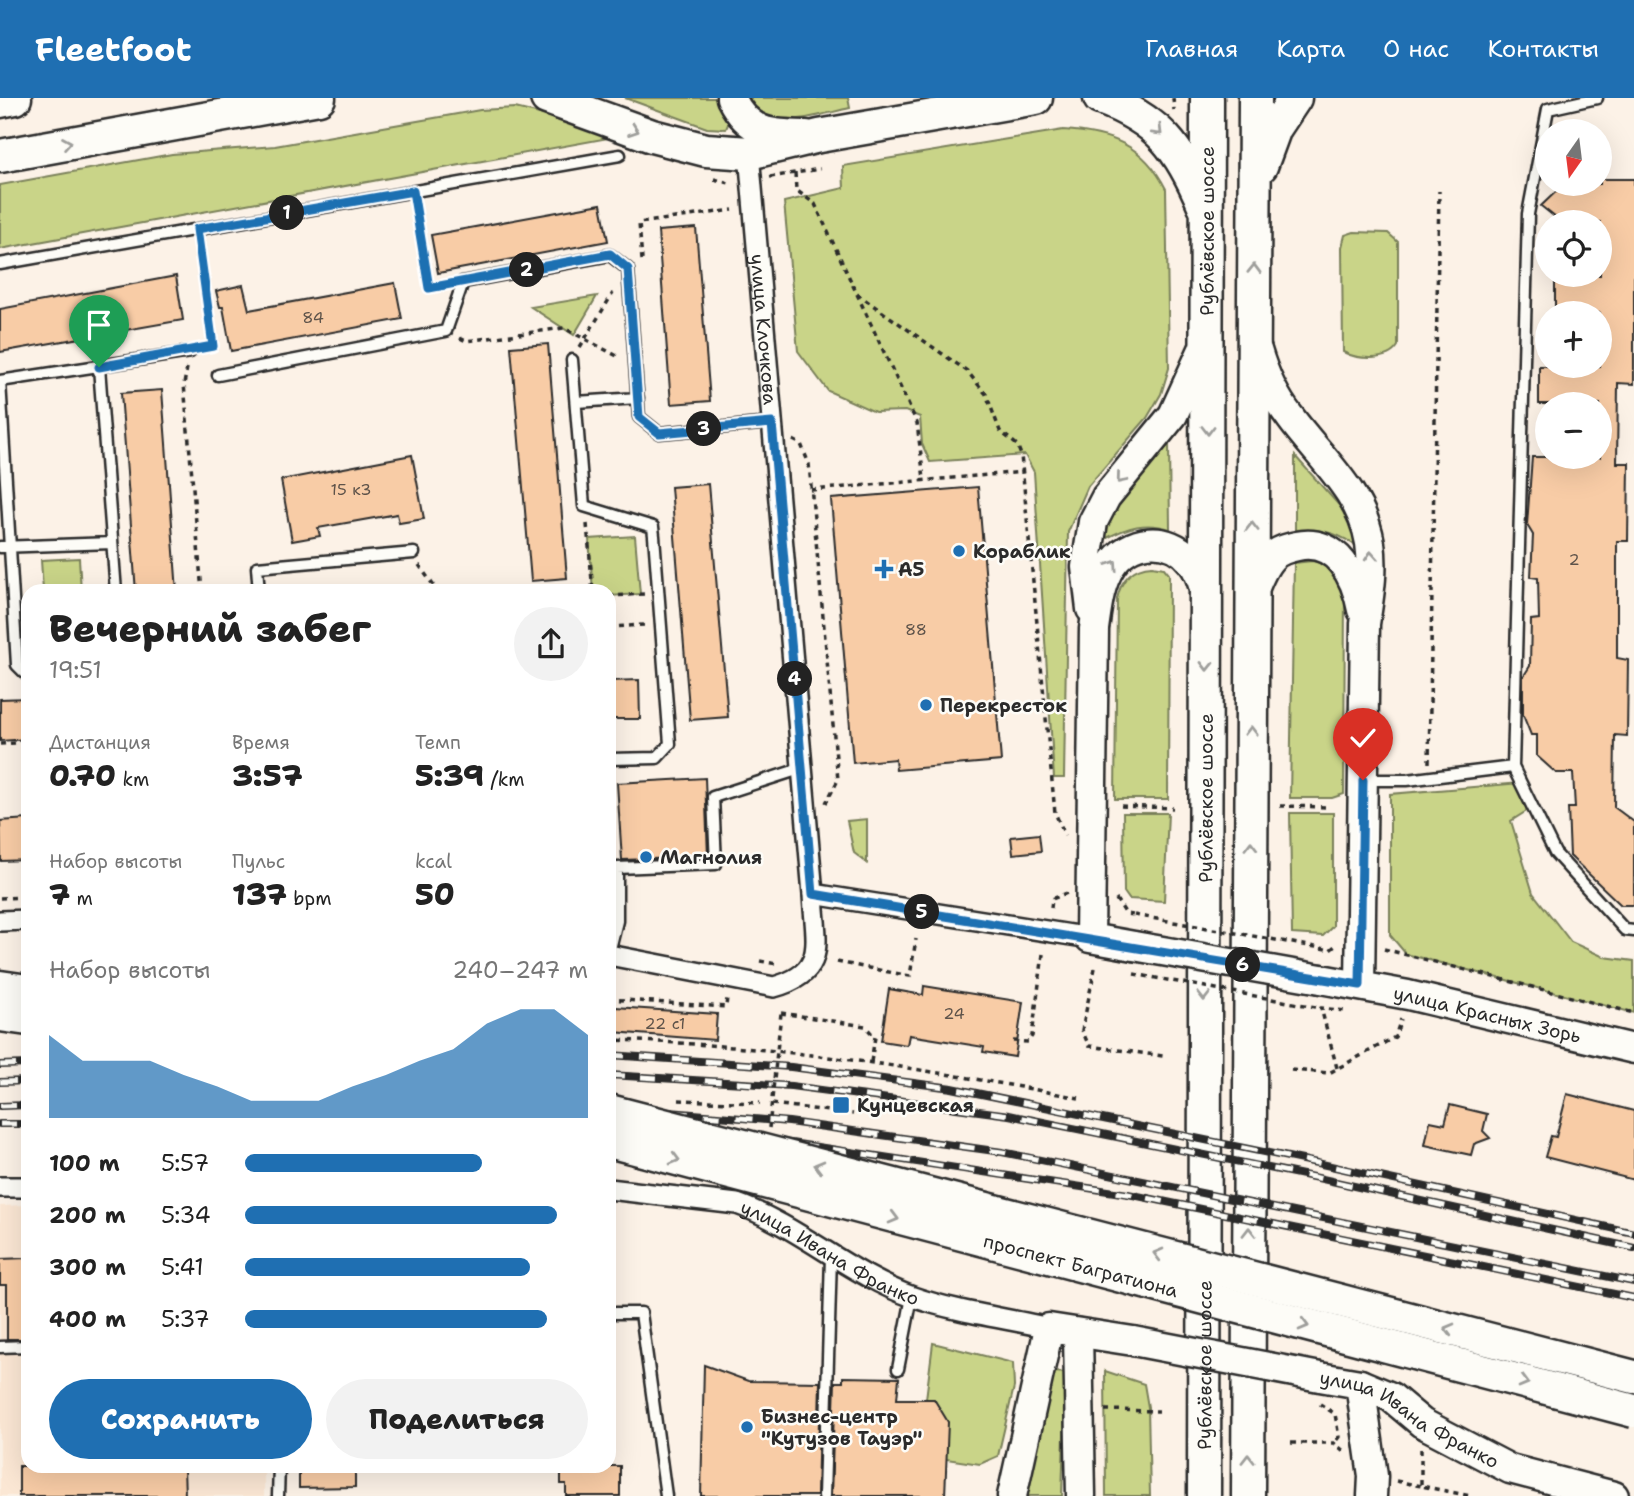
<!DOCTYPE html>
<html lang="ru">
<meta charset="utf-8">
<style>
:root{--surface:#fff;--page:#f2f2f2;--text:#222;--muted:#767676;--accent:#1f6fb2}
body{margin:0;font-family:"Shantell Sans",sans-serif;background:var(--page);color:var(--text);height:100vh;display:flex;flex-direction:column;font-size:26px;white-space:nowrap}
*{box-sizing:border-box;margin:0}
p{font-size:23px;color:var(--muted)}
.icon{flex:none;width:38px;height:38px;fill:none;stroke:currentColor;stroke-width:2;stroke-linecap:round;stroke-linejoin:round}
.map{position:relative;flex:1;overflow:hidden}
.details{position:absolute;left:21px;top:486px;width:595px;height:889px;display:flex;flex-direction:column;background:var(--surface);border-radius:21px;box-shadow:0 7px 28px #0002}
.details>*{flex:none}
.needle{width:46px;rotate:194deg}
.buttons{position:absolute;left:1535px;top:21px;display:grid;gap:14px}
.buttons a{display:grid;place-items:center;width:77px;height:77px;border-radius:50%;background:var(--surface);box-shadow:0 7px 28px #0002;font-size:35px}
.pin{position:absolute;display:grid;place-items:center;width:60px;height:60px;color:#fff;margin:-72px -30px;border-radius:50% 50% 50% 0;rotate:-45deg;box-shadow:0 0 7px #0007}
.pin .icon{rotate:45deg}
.km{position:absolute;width:35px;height:35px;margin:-18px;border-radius:50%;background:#222;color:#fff;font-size:19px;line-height:35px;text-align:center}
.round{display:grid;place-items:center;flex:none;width:74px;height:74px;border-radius:37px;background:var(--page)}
.head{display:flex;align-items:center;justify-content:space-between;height:119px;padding:0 28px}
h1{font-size:38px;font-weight:800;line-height:52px}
.metrics{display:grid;grid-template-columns:repeat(3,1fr);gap:10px;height:119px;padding:7px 28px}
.metrics div{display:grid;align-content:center}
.metrics b{font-size:30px;font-weight:800}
.metrics small{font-size:19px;font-weight:400}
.metrics p{font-size:19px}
.chart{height:196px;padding:14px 28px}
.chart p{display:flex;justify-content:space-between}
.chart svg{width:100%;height:126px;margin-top:7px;fill:var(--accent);opacity:.7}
.cta{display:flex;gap:14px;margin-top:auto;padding:14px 28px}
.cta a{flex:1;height:80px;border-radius:42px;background:var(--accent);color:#fff;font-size:28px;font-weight:800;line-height:80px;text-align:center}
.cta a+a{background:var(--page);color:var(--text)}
ul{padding:0 28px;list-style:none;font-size:23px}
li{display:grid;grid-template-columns:112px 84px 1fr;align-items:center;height:52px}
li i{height:18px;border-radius:9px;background:var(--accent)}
header{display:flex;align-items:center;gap:42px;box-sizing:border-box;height:98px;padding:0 35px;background:var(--accent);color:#fff}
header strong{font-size:33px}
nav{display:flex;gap:38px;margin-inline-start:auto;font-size:24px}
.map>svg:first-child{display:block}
.built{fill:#fbe7d4}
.green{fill:#c9d488;stroke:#7a805a;stroke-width:2}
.building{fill:#f8cca6;stroke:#2b2b2b;stroke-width:2}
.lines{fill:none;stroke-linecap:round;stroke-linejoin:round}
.lane-casing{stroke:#2b2b2b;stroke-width:15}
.street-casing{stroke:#2b2b2b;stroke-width:24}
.secondary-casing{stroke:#2b2b2b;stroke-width:33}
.primary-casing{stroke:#2b2b2b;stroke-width:37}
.path{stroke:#2b2b2b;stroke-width:3.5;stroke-dasharray:5 5;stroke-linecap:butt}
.lane{stroke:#fdfcf7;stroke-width:10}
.street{stroke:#fdfcf7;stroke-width:19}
.secondary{stroke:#fdfcf7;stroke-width:28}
.primary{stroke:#fdfcf7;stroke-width:32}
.rail-casing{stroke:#2b2b2b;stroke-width:8}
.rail{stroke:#fdfcf7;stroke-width:5;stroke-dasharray:16;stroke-linecap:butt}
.secondary-bridge-casing{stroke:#2b2b2b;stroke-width:33;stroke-linecap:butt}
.primary-bridge-casing{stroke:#2b2b2b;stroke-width:37;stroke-linecap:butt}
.path-bridge{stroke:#2b2b2b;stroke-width:3.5;stroke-dasharray:5 5;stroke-linecap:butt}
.secondary-bridge{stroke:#fdfcf7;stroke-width:28}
.primary-bridge{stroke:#fdfcf7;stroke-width:32}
.oneway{stroke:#9e9e9b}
.route-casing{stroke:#fff;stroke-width:14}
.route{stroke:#1f6fb2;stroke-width:9}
.poi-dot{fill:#1f6fb2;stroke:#fdfcf7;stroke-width:2.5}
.labels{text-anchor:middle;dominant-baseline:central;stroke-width:5;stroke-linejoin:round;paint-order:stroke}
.number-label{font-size:16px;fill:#5e534a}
.street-label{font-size:19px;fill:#2b2b2b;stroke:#fdfcf7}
.poi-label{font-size:19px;font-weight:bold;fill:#2b2b2b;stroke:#fdfcf7;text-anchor:start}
</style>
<header>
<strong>Fleetfoot</strong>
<nav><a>Главная</a><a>Карта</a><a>О нас</a><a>Контакты</a></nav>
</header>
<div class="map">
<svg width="1634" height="1398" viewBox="0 0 1634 1398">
<rect width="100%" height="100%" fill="#fcf2e7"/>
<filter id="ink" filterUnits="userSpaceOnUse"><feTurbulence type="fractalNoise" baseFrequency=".0143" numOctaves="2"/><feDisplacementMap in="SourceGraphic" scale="14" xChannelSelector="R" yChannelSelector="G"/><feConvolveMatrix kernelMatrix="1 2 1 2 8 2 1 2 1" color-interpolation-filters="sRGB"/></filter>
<g filter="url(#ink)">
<path class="built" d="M 28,1107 L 28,1368 L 264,1369 L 264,1398 L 0,1398 L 0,1108 Z"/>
<path class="green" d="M 625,0 L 719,0 L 731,19 L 726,31 L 707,30 Z
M 748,0 L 848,0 L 850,10 C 816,17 769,37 748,0 Z
M 515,10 L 581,26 L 614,39 L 0,151 L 0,87 L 172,56 L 275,48 L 480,12 Z
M 1063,32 C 1111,35 1144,47 1166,91 L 1169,270 L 1161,296 L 1147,320 L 1088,388 L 1068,434 L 1064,680 L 1054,680 L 1034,374 L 1025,357 L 930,364 L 922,346 L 920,319 L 905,313 L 875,314 L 828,293 L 798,253 L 784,104 L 844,90 L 843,68 Z
M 1354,134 L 1388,135 L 1398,144 L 1398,248 C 1388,264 1359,262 1343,254 L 1342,149 L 1345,137 Z
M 597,198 L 574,237 L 531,209 Z
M 1169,346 L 1170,431 C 1146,423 1127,429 1105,441 C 1101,412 1150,367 1169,346 Z
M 1295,358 L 1353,423 L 1356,441 L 1353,446 C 1335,433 1317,431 1295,432 Z
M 635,438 L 640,496 L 609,498 L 609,494 L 593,493 L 589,441 Z
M 79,460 L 81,493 L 43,493 L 41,462 Z
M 1312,463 L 1325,466 L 1345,486 L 1344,696 L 1332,700 L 1290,700 L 1294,465 Z
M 1152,468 L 1164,470 L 1169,476 L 1168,701 L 1115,701 L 1117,501 C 1121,482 1132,469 1152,468 Z
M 1521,685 L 1533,709 L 1511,723 L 1533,795 L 1571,844 L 1604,859 L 1634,863 L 1634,915 L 1406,856 L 1390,837 L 1390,696 Z
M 1123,715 L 1168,715 L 1164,803 L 1129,801 L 1124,794 Z
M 1290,715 L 1333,715 L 1333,828 L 1323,838 L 1292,836 Z
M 867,721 L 867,765 L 854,755 L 847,723 Z
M 933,1245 L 1013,1265 L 1014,1289 L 998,1358 L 980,1366 L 946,1361 L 947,1324 L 934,1302 L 926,1301 Z
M 1105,1273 L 1144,1286 L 1148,1309 L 1150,1398 L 1106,1398 Z
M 1053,1274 L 1066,1275 L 1062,1398 L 1025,1398 Z"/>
<path class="building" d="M 1600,81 L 1634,81 L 1634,286 L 1618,285 L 1617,365 L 1629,365 L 1628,443 L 1617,443 L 1617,560 L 1628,562 L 1627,638 L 1615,637 L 1614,709 L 1634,724 L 1634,807 L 1621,807 L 1570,758 L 1568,710 L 1575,710 L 1573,675 L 1556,675 L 1537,658 L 1537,637 L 1531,637 L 1523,617 L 1523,579 L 1530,568 L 1531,522 L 1539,521 L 1538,480 L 1531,479 L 1533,437 L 1527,427 L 1532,359 L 1600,359 L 1600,306 L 1539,306 L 1539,268 L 1600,268 L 1600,215 L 1555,215 L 1555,177 L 1600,177 L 1600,124 L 1561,124 L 1541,108 L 1564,86 L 1600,86 Z
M 601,106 L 608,143 L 438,175 L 431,137 Z
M 696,130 L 710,303 L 671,306 L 658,133 Z
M 176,178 L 183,222 L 0,254 L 0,211 Z
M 395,185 L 402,221 L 231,253 L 223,209 L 220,209 L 216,193 L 243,187 L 249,212 Z
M 548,246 L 567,480 L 531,483 L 511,249 Z
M 162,292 L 177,494 L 136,494 L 121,295 Z
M 412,357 L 424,421 L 399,425 L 397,416 L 318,430 L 320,438 L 292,443 L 281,382 Z
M 708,386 L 728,619 L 690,622 L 671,389 Z
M 978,389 L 1001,663 L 896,672 L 895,661 L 853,665 L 831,401 Z
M 639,582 L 640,621 L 609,621 L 609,583 Z
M 28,600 L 28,641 L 0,643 L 0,601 Z
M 705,680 L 708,759 L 622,762 L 617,685 Z
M 28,721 L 28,762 L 1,763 L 0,723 Z
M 1039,736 L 1041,753 L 1013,756 L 1011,739 Z
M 924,888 L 1023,904 L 1015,959 L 983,954 L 984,949 L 909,937 L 907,947 L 881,943 L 889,891 L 923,897 Z
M 615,909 L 717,916 L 715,942 L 613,934 Z
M 1567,996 L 1634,1013 L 1634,1082 L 1545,1059 L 1551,1038 L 1556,1039 Z
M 1450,1007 L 1487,1016 L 1483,1033 L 1490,1040 L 1474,1046 L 1471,1057 L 1425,1047 L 1430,1023 L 1445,1026 Z
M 28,1160 L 28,1241 L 7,1241 L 7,1187 L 0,1187 L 0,1161 Z
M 704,1267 L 748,1283 L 820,1284 L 817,1398 L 701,1398 Z
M 843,1279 L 899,1280 L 897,1301 L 934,1301 L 948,1324 L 945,1398 L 831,1398 L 835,1284 L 843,1284 Z
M 19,1368 L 77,1368 L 77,1372 L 184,1370 L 185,1398 L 19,1398 Z
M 299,1368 L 355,1368 L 355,1389 L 299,1390 Z
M 561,1368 L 620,1368 L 620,1398 L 566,1398 L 566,1386 L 561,1386 Z"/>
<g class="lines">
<g class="lane-casing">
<path id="lane" d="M 0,166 L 620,57
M 572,262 L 584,408 L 653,429 L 654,438 L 670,646 L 657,660 L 609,661
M 99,269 L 116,494
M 218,277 L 446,233 L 463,184 L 610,157 L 628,171 L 639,319 L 659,335 L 772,325
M 576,304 L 638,300
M 0,449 L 112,445
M 259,494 L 257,469 L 414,455
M 28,578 L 17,567 L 0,283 L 190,254
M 1513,669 L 1555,755 L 1625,832 L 1634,833
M 1364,682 L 1407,682 L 1513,669 L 1528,116 L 1548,11 L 1597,0
M 609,855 L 617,823 L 617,770 L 716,766 L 713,699 L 803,670
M 609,1215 L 641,1215 L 666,1398
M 0,1249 L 28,1248
M 898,1271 L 912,1199
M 278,1398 L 279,1368
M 824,1398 L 831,1158"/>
</g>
<g class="street-casing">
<g id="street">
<path id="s1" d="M 749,55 L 813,796 L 1090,840"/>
<path d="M 0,823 L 28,822"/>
<path d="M 609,857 L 774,889 C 829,874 815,844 813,796"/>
<path d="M 0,1089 L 28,1089"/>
<path id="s2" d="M 609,1091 L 737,1106 C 799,1128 850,1177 913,1199 C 956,1214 1005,1220 1049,1230"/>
</g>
</g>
<g class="secondary-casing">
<g id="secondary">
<path d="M 731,0 C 749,36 770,36 806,37"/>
<path d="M 1257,252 C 1264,276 1274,299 1290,319 C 1319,359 1362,394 1370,445 C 1374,473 1369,499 1365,526 L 1360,887"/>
<path d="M 1252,497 C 1257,484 1262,469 1272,459 C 1279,452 1288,450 1297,448 C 1337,439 1356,480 1362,512"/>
<path d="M 1091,511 L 1086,469 L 1093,424 L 1106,399 L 1173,317 L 1205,247"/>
<path d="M 1134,848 L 1090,840 L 1094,531 C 1097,510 1099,487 1111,468 C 1129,440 1168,436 1190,462 C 1199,472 1202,484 1206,497"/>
<path id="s3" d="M 1321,881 L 1408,897 L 1634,951"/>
<path d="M 1078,1235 L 1081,1398"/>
<path id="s4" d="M 1320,1279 L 1360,1286 L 1391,1299 L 1422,1325 L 1510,1371 L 1614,1398"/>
<path d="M 1360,1286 L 1373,1378 L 1372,1398"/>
<path d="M 1012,1398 L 1049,1230 L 1133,1243"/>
</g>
</g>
<g class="primary-casing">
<g id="primary">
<path d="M 547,0 L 652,38 L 706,52 L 749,55 L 819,38 L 1036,0"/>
<path d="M 1100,0 C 1159,22 1180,50 1204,107"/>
<path d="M 0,3 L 15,0"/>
<path d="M 0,58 L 319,0"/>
<path d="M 1261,68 L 1275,30 L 1295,0"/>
<path d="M 0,889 L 28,893"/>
<path d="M 0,917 L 28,921"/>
<path id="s5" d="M 1204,1398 L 1207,0"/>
<path d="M 1248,1398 L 1255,0"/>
</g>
</g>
<path class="path" d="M 1173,0 L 1174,12
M 795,75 L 796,92 L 815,106 L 917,325 L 924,381
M 770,79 L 820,71
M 714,81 L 733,86
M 416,107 L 429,190 L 446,187
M 199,146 L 213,248 L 205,250
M 642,162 L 639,125 L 733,112
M 857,196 L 967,273 L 986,296 L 1000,333 L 1017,347 L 1021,357 L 1055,715 L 1065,737
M 460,240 L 466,243 L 564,230 L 619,259
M 580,249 L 613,195
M 187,270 L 184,286 L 202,494
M 793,342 L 801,346 L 809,366 L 838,682 L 826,705
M 811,392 L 1024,374
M 587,426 L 593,494
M 419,467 L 438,494
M 609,498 L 645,496
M 609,529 L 645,527
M 0,646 L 28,644
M 1429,665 L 1439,93
M 1121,708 L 1173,710
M 1280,708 L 1330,709
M 0,800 L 28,799
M 1116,801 L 1126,816 L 1134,817
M 1051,810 L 1052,801 L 1067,795
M 1321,850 L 1330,852 L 1335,848
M 1384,851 L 1634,915
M 760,863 L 777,866
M 837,864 L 910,878 L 916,841
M 1095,870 L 1082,932 L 1089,948 L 1163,958
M 609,901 L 726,909 L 727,899
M 781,915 L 865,928 L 875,939 L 871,964
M 609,942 C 767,946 924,970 1079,1000
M 1013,943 L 1028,944 L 1032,938 L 1043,856
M 1337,970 L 1321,910 L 1345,913
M 1291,972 L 1329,975 L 1395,939 L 1401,921
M 679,1002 L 760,1005
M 772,1006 L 853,1016
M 1320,1306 L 1335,1316 L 1339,1339 L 1334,1345
M 1105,1312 L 1159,1313
M 1291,1345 L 1334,1345 L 1345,1354
M 1421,1351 L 1421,1388 L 1471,1398
M 1396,1383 L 1421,1388"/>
<use href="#lane" class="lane"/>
<use href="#street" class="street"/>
<use href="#secondary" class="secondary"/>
<use href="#primary" class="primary"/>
<g class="rail-casing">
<path id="rail" d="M 609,957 L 791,969 L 952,990 L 1317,1065 L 1634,1135
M 0,967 L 28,966
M 609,977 L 791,988 L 1009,1017 L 1318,1080 L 1634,1150
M 0,984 L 28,983
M 0,1008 L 28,1007
M 609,1009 L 789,1024 L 1002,1054 L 1634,1184
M 0,1026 L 28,1026
M 609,1029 L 791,1045 L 1128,1096 L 1634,1200"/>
</g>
<use href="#rail" class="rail"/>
<g class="secondary-bridge-casing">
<path id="secondary-bridge" d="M 1134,848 L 1321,881
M 1133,1243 L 1320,1279"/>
</g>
<g class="primary-bridge-casing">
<g id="primary-bridge">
<path d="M 609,1013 L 1634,1279"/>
<path id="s6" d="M 609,1043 L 1634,1313"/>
</g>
</g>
<path class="path-bridge" d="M 1134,817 L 1321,850
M 1134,876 L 1321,910
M 769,1030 L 781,915"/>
<use href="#secondary-bridge" class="secondary-bridge"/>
<use href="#primary-bridge" class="primary-bridge"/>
</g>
<defs><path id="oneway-chevron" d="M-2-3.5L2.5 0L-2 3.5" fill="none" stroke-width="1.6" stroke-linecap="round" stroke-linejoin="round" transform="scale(1.75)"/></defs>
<g class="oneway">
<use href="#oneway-chevron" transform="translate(634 32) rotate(20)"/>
<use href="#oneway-chevron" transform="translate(1158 33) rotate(45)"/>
<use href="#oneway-chevron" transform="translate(67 45) rotate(-10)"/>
<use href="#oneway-chevron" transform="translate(1254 171) rotate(-89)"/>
<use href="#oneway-chevron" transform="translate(1208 332) rotate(90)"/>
<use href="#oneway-chevron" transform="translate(1121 381) rotate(130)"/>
<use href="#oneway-chevron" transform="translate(1252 429) rotate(-90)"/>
<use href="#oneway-chevron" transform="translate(1371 458) rotate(-94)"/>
<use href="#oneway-chevron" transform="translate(1113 467) rotate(-56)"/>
<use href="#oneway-chevron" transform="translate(1207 568) rotate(91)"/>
<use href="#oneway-chevron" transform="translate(1251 633) rotate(-90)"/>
<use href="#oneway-chevron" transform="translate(1251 748) rotate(-90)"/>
<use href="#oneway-chevron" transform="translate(1204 898) rotate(90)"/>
<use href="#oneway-chevron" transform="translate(675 1061) rotate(15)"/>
<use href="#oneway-chevron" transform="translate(819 1068) rotate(-165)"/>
<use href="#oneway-chevron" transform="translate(894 1120) rotate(15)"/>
<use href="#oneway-chevron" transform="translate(1249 1134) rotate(-90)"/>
<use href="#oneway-chevron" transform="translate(1158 1156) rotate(-165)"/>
<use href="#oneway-chevron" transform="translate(1304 1227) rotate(15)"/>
<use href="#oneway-chevron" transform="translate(1449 1231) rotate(-165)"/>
<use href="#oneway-chevron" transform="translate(1524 1284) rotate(15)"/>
<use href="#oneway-chevron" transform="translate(1248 1361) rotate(-90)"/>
</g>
</g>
<g class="lines" filter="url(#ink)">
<g class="route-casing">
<path id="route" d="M 99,269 L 213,248 L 197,131 L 413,93 L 429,190 L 610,156 L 628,171 L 639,319 L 659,335 L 772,325 L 813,796 L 1360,887 L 1363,682"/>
</g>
<use href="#route" class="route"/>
</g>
<g class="poi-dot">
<circle cx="959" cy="453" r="7"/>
<path d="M880.5 460.5h7v7h7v7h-7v7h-7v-7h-7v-7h7z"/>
<circle cx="926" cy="607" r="7"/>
<circle cx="646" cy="759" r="7"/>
<rect x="832" y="998" width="18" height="18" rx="3.5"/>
<circle cx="747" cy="1329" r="7"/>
</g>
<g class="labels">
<g class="number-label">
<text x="313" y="219">84</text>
<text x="351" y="391">15 к3</text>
<text x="1574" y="461">2</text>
<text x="916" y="531">88</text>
<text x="954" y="915">24</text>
<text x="665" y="925">22 с1</text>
</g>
<g class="street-label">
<text stroke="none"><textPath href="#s5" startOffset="1265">Рублёвское шоссе</textPath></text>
<text stroke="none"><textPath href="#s1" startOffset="177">улица Клочкова</textPath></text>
<text stroke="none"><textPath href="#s5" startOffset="698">Рублёвское шоссе</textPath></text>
<text stroke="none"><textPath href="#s3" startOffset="170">улица Красных Зорь</textPath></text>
<text stroke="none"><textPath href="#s2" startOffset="234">улица Ивана Франко</textPath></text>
<text stroke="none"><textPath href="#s6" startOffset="488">проспект Багратиона</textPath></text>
<text stroke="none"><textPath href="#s5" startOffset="131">Рублёвское шоссе</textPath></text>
<text stroke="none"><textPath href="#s4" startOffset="100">улица Ивана Франко</textPath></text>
</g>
<g class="poi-label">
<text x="973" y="453">Кораблик</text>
<text x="898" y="471">А5</text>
<text x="940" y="607">Перекресток</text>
<text x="660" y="759">Магнолия</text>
<text x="857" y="1007">Кунцевская</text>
<text x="761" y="1318">Бизнес-центр<tspan x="761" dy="22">"Кутузов Тауэр"</tspan></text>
</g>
</g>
</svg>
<div class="buttons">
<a><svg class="needle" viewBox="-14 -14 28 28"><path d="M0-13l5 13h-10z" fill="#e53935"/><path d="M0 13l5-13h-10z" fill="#767676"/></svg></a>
<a><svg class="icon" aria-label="locate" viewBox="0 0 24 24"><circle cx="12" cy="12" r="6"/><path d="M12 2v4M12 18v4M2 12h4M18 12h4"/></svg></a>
<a>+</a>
<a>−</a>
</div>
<div class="pin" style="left:99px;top:269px;background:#1e9e55"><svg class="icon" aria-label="arrive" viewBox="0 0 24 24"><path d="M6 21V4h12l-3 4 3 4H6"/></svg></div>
<div class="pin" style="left:1363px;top:682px;background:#d93025"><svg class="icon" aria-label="check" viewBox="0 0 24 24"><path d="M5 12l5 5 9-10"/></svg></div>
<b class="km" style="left:287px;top:115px">1</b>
<b class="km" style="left:527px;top:172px">2</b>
<b class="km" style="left:704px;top:331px">3</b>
<b class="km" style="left:795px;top:581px">4</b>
<b class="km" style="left:922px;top:814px">5</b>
<b class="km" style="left:1243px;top:867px">6</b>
<section class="details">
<div class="head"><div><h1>Вечерний забег</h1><p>19:51</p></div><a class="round"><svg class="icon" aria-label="share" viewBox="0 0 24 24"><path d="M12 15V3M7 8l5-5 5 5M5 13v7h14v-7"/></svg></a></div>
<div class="metrics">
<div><p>Дистанция</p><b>0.70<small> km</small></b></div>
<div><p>Время</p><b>3:57</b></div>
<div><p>Темп</p><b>5:39<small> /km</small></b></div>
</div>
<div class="metrics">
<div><p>Набор высоты</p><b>7<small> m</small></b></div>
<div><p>Пульс</p><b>137<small> bpm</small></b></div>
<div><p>kcal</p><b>50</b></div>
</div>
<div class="chart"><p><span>Набор высоты</span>240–247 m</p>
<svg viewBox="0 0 160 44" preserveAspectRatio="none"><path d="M0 44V15L10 24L20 24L30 24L40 29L50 33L60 38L70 38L80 38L90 33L100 29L110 24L120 20L130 11L140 6L150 6L160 15V44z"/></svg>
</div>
<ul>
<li><b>100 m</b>5:57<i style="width:69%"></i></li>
<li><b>200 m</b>5:34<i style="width:91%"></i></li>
<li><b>300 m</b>5:41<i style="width:83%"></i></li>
<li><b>400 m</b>5:37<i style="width:88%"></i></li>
</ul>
<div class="cta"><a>Сохранить</a><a>Поделиться</a></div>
</section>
</div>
